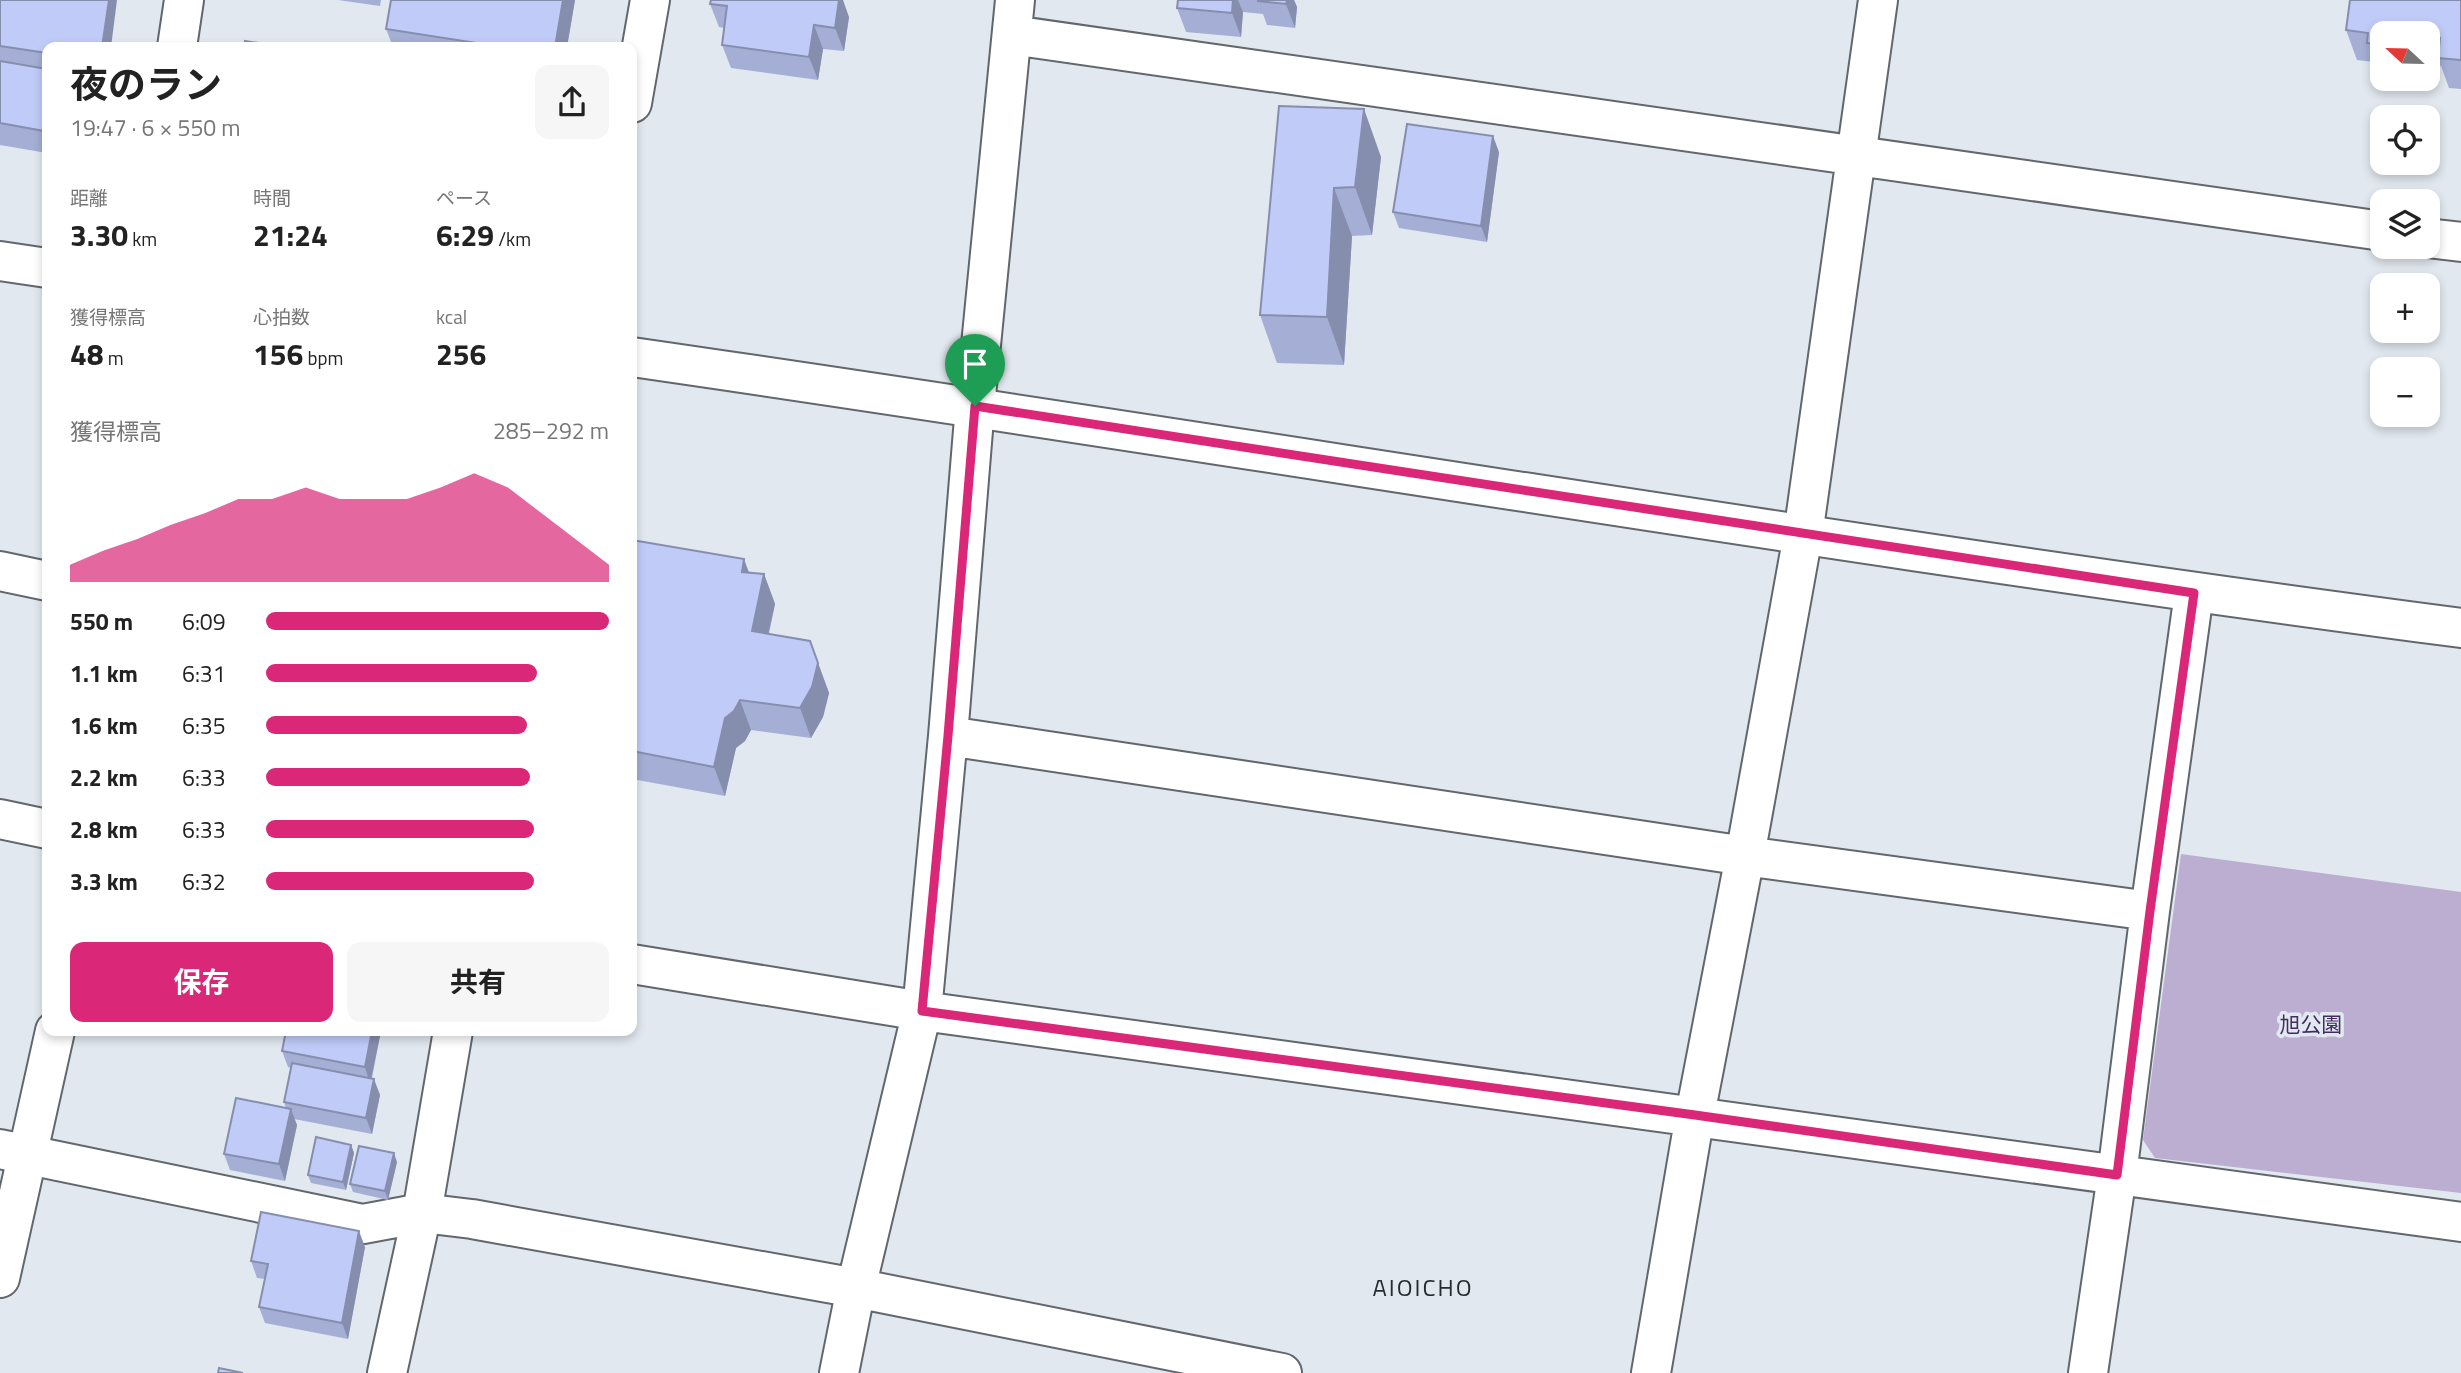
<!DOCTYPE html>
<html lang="ja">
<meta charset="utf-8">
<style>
:root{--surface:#fff;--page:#f6f6f6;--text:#222;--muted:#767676;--accent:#db2777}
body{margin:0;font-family:"Titillium Web","Noto Sans JP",sans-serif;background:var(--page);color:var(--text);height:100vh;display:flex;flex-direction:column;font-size:26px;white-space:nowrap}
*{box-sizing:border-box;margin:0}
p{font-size:23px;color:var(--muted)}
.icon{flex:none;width:38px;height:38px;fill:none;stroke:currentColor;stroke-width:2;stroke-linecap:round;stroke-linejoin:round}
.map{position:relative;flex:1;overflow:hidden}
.side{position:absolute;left:42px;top:42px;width:595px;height:994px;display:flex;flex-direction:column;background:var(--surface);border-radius:14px;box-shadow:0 4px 10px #0003}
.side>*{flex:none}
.needle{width:46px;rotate:292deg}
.fabs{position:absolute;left:2370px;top:21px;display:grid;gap:14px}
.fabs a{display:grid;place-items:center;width:70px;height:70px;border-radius:14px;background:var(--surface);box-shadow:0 4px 10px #0003;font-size:35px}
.pin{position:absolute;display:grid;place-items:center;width:60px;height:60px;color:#fff;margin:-72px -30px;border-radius:50% 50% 50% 0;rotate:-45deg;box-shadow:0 0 7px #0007}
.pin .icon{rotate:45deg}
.round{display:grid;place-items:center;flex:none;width:74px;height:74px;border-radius:14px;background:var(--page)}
.head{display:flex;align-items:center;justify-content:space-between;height:119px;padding:0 28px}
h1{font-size:38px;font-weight:700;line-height:52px}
.figures{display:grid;grid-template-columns:repeat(3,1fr);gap:10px;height:119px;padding:7px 28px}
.figures div{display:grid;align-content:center}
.figures b{font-size:30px;font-weight:700}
.figures small{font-size:19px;font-weight:400}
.figures p{font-size:19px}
.chart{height:196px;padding:14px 28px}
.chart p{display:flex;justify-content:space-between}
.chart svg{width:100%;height:126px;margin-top:7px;fill:var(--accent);opacity:.7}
.action{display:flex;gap:14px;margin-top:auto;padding:14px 28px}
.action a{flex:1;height:80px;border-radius:14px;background:var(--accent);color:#fff;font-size:28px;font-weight:700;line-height:80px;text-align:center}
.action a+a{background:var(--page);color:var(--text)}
ul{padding:0 28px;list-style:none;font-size:23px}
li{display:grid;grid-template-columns:112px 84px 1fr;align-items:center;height:52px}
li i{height:18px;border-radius:9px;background:var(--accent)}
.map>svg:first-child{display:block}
.green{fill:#bbaed0}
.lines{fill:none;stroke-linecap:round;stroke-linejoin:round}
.street-casing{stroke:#61676c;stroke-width:42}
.secondary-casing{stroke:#61676c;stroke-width:42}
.street{stroke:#fff;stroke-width:38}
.secondary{stroke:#fff;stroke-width:38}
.wall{fill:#a5afd5}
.shaded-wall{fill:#868eae}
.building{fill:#c0cbf8;stroke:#868eae;stroke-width:2}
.route-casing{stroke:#fff;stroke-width:14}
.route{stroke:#db2777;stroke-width:9}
.labels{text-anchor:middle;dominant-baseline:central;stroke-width:7;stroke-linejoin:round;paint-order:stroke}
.park-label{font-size:21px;fill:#442c61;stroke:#e1e8ef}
.quarter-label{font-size:24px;letter-spacing:2px;fill:#252b2f;stroke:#e1e8ef}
</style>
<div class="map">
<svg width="2461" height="1373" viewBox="0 0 2461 1373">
<rect width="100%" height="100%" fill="#e1e8ef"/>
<path class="green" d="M 2181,854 L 2461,892 L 2461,1193 L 2155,1158 L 2143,1140 Z"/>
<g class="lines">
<g class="street-casing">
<path id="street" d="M 1012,35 L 2382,231
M 2427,238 L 2461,242
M 0,571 L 47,581
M 948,736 L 1745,856 L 2150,911 L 2117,1175 L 2088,1373
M 0,819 L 47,829
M 2150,911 L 2194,593
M 632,964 L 922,1011 L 2461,1222
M 422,1213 L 472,1219 L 856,1288 L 1282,1373
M 0,1278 L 55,1031
M 839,1373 L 856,1288 L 922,1011 L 948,736 L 975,406 L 1015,0
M 1651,1373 L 1695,1115 L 1745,856 L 1803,535 L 1878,0"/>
</g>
<g class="secondary-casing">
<path id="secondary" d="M 177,47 L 184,0
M 632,103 L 650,0
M 0,261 L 47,268
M 632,357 C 1242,445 1850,548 2461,628
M 0,1149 L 363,1224 L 422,1213
M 387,1373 L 422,1213 L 453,1031"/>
</g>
<use href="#street" class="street"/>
<use href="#secondary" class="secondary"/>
</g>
<path class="wall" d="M 0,0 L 47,47 L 47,68 L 20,65 L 47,69 L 47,153 L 0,145 Z
M 338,0 L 381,0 L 380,6 Z
M 391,0 L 575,0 L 567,47 L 393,47 L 386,29 Z
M 1178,0 L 1294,0 L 1297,7 L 1295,28 L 1267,25 L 1263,14 L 1243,12 L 1241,37 L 1186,32 L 1177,8 Z
M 2461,0 L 2461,89 L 2449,88 L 2441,66 L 2427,65 L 2427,33 L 2382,33 L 2382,73 L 2378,73 L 2374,62 L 2357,60 L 2346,30 Z
M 710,4 L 849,17 L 844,51 L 823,49 L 818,80 L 731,68 L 722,45 L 724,28 L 719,27 Z
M 1279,106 L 1381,157 L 1372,235 L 1352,236 L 1344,365 L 1277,363 L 1260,315 Z
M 1499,152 L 1487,242 L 1399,228 L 1393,212 Z
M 632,540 L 750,573 L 764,574 L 775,604 L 769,634 L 810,641 L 821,671 L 829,693 L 823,717 L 811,738 L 751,730 L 745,741 L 736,748 L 725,796 L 632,779 Z
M 286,1031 L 381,1031 L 372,1078 L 380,1095 L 372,1134 L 294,1119 L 297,1125 L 285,1181 L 230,1170 L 224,1154 L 286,1108 L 284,1102 L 291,1068 L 288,1067 L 282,1051 Z
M 351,1145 L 354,1153 L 346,1190 L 311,1183 L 308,1175 Z
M 397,1162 L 388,1200 L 353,1192 L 350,1184 Z
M 365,1247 L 348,1339 L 265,1323 L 259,1307 L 265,1279 L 257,1278 L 251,1261 Z"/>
<path class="shaded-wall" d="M 109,0 L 117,0 L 111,47 L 102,47 Z
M 563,0 L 575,0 L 567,47 L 555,47 Z
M 839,0 L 843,0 L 849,17 L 844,51 L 835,28 Z
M 1233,0 L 1238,0 L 1243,12 L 1241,37 L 1232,13 Z
M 1287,0 L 1294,0 L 1297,7 L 1295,28 L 1286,4 Z
M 814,25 L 823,49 L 818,80 L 809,57 Z
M 1364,109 L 1381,157 L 1372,235 L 1355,187 Z
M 47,113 L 47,140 L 44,131 Z
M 1493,136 L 1499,152 L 1487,242 L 1481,226 Z
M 1334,188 L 1352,236 L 1344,365 L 1327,317 Z
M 744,559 L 755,589 L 742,572 Z
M 764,574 L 775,604 L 762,661 L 752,631 Z
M 810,641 L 829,693 L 823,717 L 811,738 L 800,708 Z
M 740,700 L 751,730 L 745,741 L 736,748 L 725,796 L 714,767 L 725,718 Z
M 372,1031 L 381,1031 L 370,1084 L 365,1067 Z
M 374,1079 L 380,1095 L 372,1134 L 366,1118 Z
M 291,1109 L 297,1125 L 285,1181 L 279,1164 Z
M 351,1145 L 354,1153 L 346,1190 L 343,1182 Z
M 394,1153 L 397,1162 L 388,1200 L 385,1191 Z
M 359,1231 L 365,1247 L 348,1339 L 342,1323 Z"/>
<path class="building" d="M 0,0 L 109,0 L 102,47 L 47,47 L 47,53 L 0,46 Z
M 391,0 L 563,0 L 555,47 L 502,47 L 386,29 Z
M 711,0 L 839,0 L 835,28 L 814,25 L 809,57 L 722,45 L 727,6 L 710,4 Z
M 1178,0 L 1233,0 L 1232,13 L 1177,8 Z
M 1258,0 L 1287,0 L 1286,4 L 1258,1 Z
M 2350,0 L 2461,0 L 2461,60 L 2438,58 L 2440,38 L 2427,36 L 2427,33 L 2382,33 L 2382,44 L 2367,43 L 2368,33 L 2346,30 Z
M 245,41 L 284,47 L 244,47 Z
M 0,61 L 47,69 L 47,113 L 44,131 L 0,123 Z
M 1279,106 L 1364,109 L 1355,187 L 1334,188 L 1327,317 L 1260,315 Z
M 1407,124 L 1493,136 L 1481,226 L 1393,212 Z
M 632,540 L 744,559 L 742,572 L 764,574 L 752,631 L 810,641 L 818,663 L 812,687 L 800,708 L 740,700 L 734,711 L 725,718 L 714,767 L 632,751 Z
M 286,1031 L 372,1031 L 365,1067 L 282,1051 Z
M 292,1063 L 374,1079 L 366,1118 L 284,1102 Z
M 236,1098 L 291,1109 L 279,1164 L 224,1154 Z
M 316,1137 L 351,1145 L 343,1182 L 308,1175 Z
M 359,1146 L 394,1153 L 385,1191 L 350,1184 Z
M 261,1212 L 359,1231 L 342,1323 L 259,1307 L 268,1264 L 251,1261 Z
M 219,1368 L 243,1373 L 218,1373 Z"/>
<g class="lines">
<g class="route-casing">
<path id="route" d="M 975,406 L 2194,593 L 2150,911 L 2117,1175 L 1695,1115 L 922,1011 L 948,736 Z"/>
</g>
<use href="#route" class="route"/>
</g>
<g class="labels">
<g class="park-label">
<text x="2311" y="1024">旭公園</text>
</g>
<g class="quarter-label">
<text x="1423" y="1287">AIOICHO</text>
</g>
</g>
</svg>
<div class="fabs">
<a><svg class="needle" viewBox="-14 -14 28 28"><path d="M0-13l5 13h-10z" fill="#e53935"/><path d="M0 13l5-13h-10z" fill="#767676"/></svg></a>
<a><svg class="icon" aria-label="locate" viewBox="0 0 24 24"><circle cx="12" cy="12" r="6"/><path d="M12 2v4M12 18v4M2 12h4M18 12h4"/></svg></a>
<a><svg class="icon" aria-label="layers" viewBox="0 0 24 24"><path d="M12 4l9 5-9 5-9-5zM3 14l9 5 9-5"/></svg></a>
<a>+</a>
<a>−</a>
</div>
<div class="pin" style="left:975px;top:406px;background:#1e9e55"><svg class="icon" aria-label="arrive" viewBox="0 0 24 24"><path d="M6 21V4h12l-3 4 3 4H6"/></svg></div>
<section class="side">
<div class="head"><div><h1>夜のラン</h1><p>19:47 · 6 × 550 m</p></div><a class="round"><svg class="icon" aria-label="share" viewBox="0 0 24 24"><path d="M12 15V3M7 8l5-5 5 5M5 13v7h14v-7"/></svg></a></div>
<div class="figures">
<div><p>距離</p><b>3.30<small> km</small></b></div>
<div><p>時間</p><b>21:24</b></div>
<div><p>ペース</p><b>6:29<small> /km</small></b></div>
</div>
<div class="figures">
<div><p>獲得標高</p><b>48<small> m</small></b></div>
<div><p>心拍数</p><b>156<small> bpm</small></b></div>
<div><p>kcal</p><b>256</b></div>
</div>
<div class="chart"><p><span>獲得標高</span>285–292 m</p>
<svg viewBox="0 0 160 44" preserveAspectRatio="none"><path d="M0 44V38L10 33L20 29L30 24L40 20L50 15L60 15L70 11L80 15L90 15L100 15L110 11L120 6L130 11L140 20L150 29L160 38V44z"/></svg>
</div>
<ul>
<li><b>550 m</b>6:09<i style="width:100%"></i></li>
<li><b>1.1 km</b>6:31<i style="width:79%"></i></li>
<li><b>1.6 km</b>6:35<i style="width:76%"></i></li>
<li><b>2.2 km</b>6:33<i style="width:77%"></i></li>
<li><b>2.8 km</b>6:33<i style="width:78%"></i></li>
<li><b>3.3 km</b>6:32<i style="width:78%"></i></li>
</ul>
<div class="action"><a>保存</a><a>共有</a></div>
</section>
</div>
